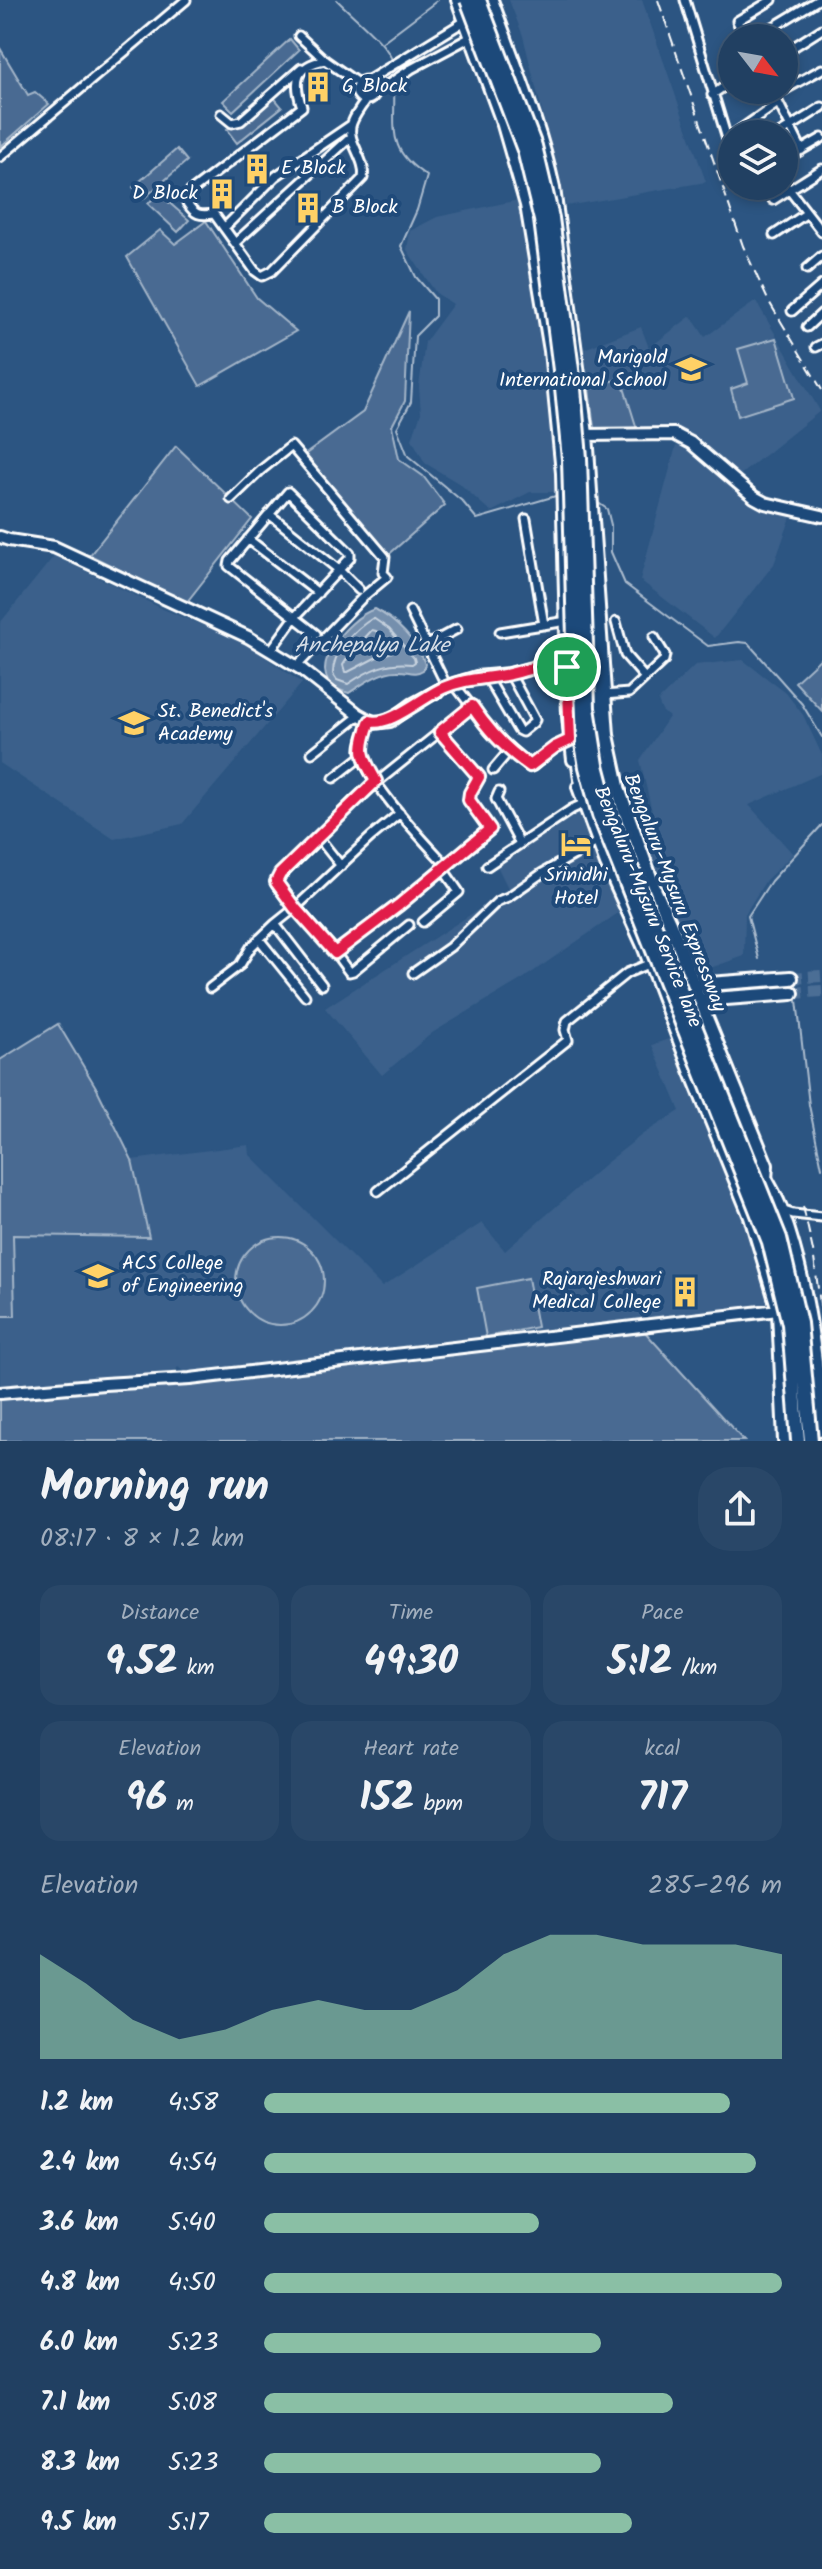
<!DOCTYPE html>
<meta charset="utf-8">
<style>
:root{--surface:#214062;--page:#294768;--text:#f1f3f6;--muted:#a2afbe;--line:#3e5977;--accent:#8abfa5}
body{margin:0;font-family:Kalam,sans-serif;background:var(--page);color:var(--text);height:100vh;display:flex;flex-direction:column;font-size:30px;white-space:nowrap}
*{box-sizing:border-box;margin:0}
p{font-size:26px;color:var(--muted)}
.icon{flex:none;width:44px;height:44px;fill:none;stroke:currentColor;stroke-width:2;stroke-linecap:round;stroke-linejoin:round}
.map{position:relative;height:1441px;overflow:hidden}
.details{display:flex;flex-direction:column;background:var(--surface);flex:1}
.details>*{flex:none}
.needle{width:52px;rotate:121deg}
.buttons{position:absolute;left:718px;top:24px;display:grid;gap:16px}
.buttons a{display:grid;place-items:center;width:80px;height:80px;border-radius:50%;background:var(--surface);box-shadow:0 4px 12px #0003,0 0 0 2px var(--line);font-size:40px}
.pin{position:absolute;display:grid;place-items:center;width:68px;height:68px;color:#fff;margin:-34px;border:4px solid #fff;border-radius:50%;box-shadow:0 2px 8px #0007}
.round{display:grid;place-items:center;flex:none;width:84px;height:84px;border-radius:32px;background:var(--page)}
.headline{display:flex;align-items:center;justify-content:space-between;height:136px;padding:0 40px}
h1{font-size:44px;font-weight:700;line-height:60px}
.metrics{display:grid;grid-template-columns:repeat(3,1fr);gap:12px;height:136px;padding:8px 40px}
.metrics div{display:grid;align-content:center;border-radius:20px;background:var(--page);text-align:center}
.metrics b{font-size:40px;font-weight:700}
.metrics small{font-size:22px;font-weight:400}
.metrics p{font-size:22px}
.chart{height:224px;padding:16px 40px}
.chart p{display:flex;justify-content:space-between}
.chart svg{width:100%;height:144px;margin-top:8px;fill:var(--accent);opacity:.7}
ul{padding:0 40px;list-style:none;font-size:26px}
li{display:grid;grid-template-columns:128px 96px 1fr;align-items:center;height:60px}
li i{height:20px;border-radius:10px;background:var(--accent)}
.map>svg:first-child{display:block}
.built{fill:#3b618b}
.green{fill:#486b92;stroke:#a4b5c8;stroke-width:2}
.water{fill:#748fad;stroke:#acbcce;stroke-width:2}
.lines{fill:none;stroke-linecap:round;stroke-linejoin:round}
.shore{stroke:#c7d2de;stroke-width:2}
.stream{stroke:#acbcce;stroke-width:2}
.highway-tunnel{stroke:#4c6e95;stroke-width:12;stroke-dasharray:12 6;stroke-linecap:butt}
.street-casing{stroke:#fff;stroke-width:13}
.secondary-casing{stroke:#fff;stroke-width:16}
.highway-casing{stroke:#fff;stroke-width:18}
.street{stroke:#1f4a7a;stroke-width:7}
.secondary{stroke:#1f4a7a;stroke-width:10}
.highway{stroke:#1f4a7a;stroke-width:12}
.rail{stroke:#fff;stroke-width:2;stroke-dasharray:12 6;stroke-linecap:butt}
.highway-bridge-casing{stroke:#fff;stroke-width:18;stroke-linecap:butt}
.highway-bridge{stroke:#1f4a7a;stroke-width:12}
.route-casing{stroke:#fff;stroke-width:16}
.route{stroke:#e11d48;stroke-width:10}
.labels{text-anchor:middle;dominant-baseline:central;stroke-width:8;stroke-linejoin:round;paint-order:stroke}
.poi-label{font-size:20px;fill:#fff;stroke:#1f4a7a;text-anchor:start}
.street-label{font-size:20px;fill:#fff;stroke:#1f4a7a}
.water-label{font-size:22px;font-style:italic;fill:#d5dde6;stroke:#1f4a7a}
</style>
<div class="map">
<svg width="822" height="1441" viewBox="0 0 822 1441">
<rect width="100%" height="100%" fill="#2c5582"/>
<filter id="ink" filterUnits="userSpaceOnUse"><feTurbulence type="fractalNoise" baseFrequency=".0125" numOctaves="2"/><feDisplacementMap in="SourceGraphic" scale="16" xChannelSelector="R" yChannelSelector="G"/><feConvolveMatrix kernelMatrix="1 2 1 2 8 2 1 2 1" color-interpolation-filters="sRGB"/></filter>
<g filter="url(#ink)">
<path class="built" d="M 509,0 L 642,0 L 706,182 L 566,206 L 523,36 Z
M 519,200 L 534,276 L 556,492 L 530,492 L 491,512 L 460,484 L 425,463 L 412,439 L 421,413 L 419,387 L 425,342 L 453,304 L 436,293 L 407,250 L 410,231 L 437,217 Z
M 756,301 L 820,411 L 740,475 L 680,429 L 594,428 L 584,349 L 641,327 L 649,348 L 691,316 L 705,337 Z
M 676,446 L 687,448 L 752,504 L 791,517 L 774,564 L 715,638 L 640,580 Z
M 54,556 L 163,609 L 243,642 L 302,683 L 182,824 L 114,839 L 0,763 L 0,623 Z
M 743,660 L 786,693 L 803,715 L 822,755 L 822,773 L 749,805 L 793,854 L 766,880 L 745,914 L 744,956 L 696,973 L 645,850 L 659,842 L 640,760 L 669,717 L 662,711 L 658,701 L 695,665 Z
M 581,808 L 621,911 L 524,978 L 432,1033 L 382,1075 L 325,1008 L 509,890 L 495,862 Z
M 674,1037 L 742,1207 L 770,1304 L 189,1376 L 178,1367 L 171,1377 L 0,1390 L 0,1316 L 15,1315 L 13,1235 L 148,1237 L 132,1160 L 249,1145 L 250,1155 L 382,1287 L 482,1223 L 505,1251 L 605,1164 L 643,1134 L 680,1111 L 652,1045 Z"/>
<path class="green" d="M 290,39 L 299,50 L 233,111 L 223,101 Z
M 0,48 L 28,95 L 35,92 L 49,104 L 0,147 Z
M 271,94 L 282,107 L 237,143 L 227,130 Z
M 177,149 L 187,161 L 143,199 L 133,187 Z
M 158,193 L 189,220 L 178,232 L 148,204 Z
M 206,221 L 257,298 L 296,331 L 200,386 L 127,257 L 160,230 L 175,244 Z
M 409,311 L 405,401 L 392,426 L 399,459 L 423,476 L 445,505 L 387,556 L 299,459 L 363,412 Z
M 776,338 L 794,398 L 738,416 L 731,389 L 748,383 L 738,349 Z
M 621,378 L 637,429 L 594,428 L 589,389 Z
M 176,446 L 252,519 L 186,603 L 90,555 Z
M 822,657 L 822,711 L 795,682 Z
M 58,1024 L 97,1089 L 132,1160 L 149,1237 L 13,1235 L 15,1316 L 0,1316 L 0,1060 Z
M236 1281a44 44 0 1 1 88 0a44 44 0 1 1-88 0Z
M 528,1278 L 537,1327 L 486,1337 L 477,1288 Z
M 645,1332 L 744,1441 L 0,1441 L 0,1397 L 246,1377 Z"/>
<path class="water" d="M 375,609 C 394,619 418,642 425,664 L 423,670 C 414,676 407,670 397,671 C 380,671 363,684 349,693 C 294,680 347,617 375,609 Z"/>
<g class="lines">
<path class="shore" d="M 373,618 L 389,629 L 414,658 L 415,662 L 412,664 C 386,661 369,670 348,684 L 337,680 L 333,674 C 332,652 355,629 373,618 Z
M 372,630 L 376,631 L 392,648 L 392,652 L 377,657 L 348,672 L 345,672 L 343,665 L 350,654 Z"/>
<path class="stream" d="M 337,0 C 352,16 389,44 393,63
M 381,43 L 438,0
M 394,85 C 396,129 385,149 427,176 L 417,210 L 401,246 L 416,277 L 435,299 L 435,316 L 415,336 L 411,402 L 397,428 L 408,456 L 462,501 L 477,519 L 559,495
M 597,502 L 607,509 L 611,525 L 611,552 L 625,584 L 708,646 L 739,642 L 748,643 L 802,704 L 822,737
M 759,959 L 748,916 L 771,881 L 822,825
M 797,1000 L 809,1105 L 822,1168"/>
<path class="highway-tunnel" d="M 791,978 L 822,976
M 792,993 L 822,991"/>
<g class="street-casing">
<path id="street" d="M 685,0 L 732,155
M 299,36 L 325,60 L 359,84
M 745,38 L 737,21 L 772,0
M 755,38 L 818,0
M 784,53 L 822,29
M 325,60 C 295,66 293,81 302,107 L 189,193 L 187,203 C 195,215 199,216 214,214 L 255,271 L 262,276 L 272,271 L 363,178 C 367,159 345,141 352,123 C 355,115 361,107 366,100
M356 90a10 10 0 1 1 20 0a10 10 0 1 1-20 0Z
M 367,81 L 465,21
M 772,90 L 802,150
M 784,90 L 822,69
M 375,93 L 411,69 L 471,37
M 712,95 L 732,81
M 221,114 L 232,123 L 241,121 L 301,68
M 734,134 L 778,103
M 779,134 L 822,107
M 0,157 L 186,0
M 784,160 L 822,138
M 784,183 L 822,232
M 773,200 L 822,169
M 224,228 L 276,176 L 351,125
M 774,235 L 807,213
M 235,243 L 351,137
M 807,269 L 822,256
M 792,311 L 822,285
M 807,327 L 822,313
M 816,347 L 822,344
M 231,499 L 261,470 L 291,446 L 385,557 L 383,573 L 387,577 L 363,597 L 297,666
M 269,514 L 339,570 L 359,590
M 526,519 L 544,625
M 248,539 L 318,593
M 410,611 L 447,687
M 616,622 L 625,655 L 645,678
M 500,632 L 567,621
M 427,645 L 457,629
M 271,650 L 295,617 L 350,558 L 350,553 L 288,492 L 230,561 L 229,566 L 316,634
M 487,677 L 518,730 L 522,732 L 533,723 L 535,720 L 510,674
M 455,685 L 492,733 L 529,766 L 533,766 L 555,747 L 570,740
M 604,695 L 629,693 L 664,660 L 665,655 L 654,637
M 370,721 C 367,730 360,741 361,751 C 365,780 426,843 447,866
M 312,753 L 360,715
M 493,770 L 509,751
M 334,778 L 362,756
M 499,792 L 496,799 L 519,842
M 318,837 L 341,866
M 487,866 L 572,809 L 583,804
M 423,922 L 459,892 L 443,869
M 275,924 L 322,985
M 409,925 L 353,971 L 349,972 L 335,953 L 277,885 L 277,880 L 355,800 L 472,706
M 259,939 L 305,996
M 335,953 L 399,905 L 490,829 L 469,800 L 470,793 L 479,777 L 440,732
M 413,973 L 450,947 L 498,901 L 508,897 L 541,874 L 597,842
M 210,988 L 240,965 L 251,947 L 275,924 L 295,908 L 371,837 L 400,813
M 378,1191 L 568,1040 L 565,1030 L 567,1021 L 627,973 L 649,964
M 781,1210 L 793,1214 L 822,1217"/>
</g>
<g class="secondary-casing">
<path id="secondary" d="M 457,0 L 503,125 L 526,205 L 550,351 L 562,473 L 568,716 L 573,760
M 492,0 C 514,62 540,123 554,188 L 587,434 L 608,735 L 620,791 L 656,891 L 680,944 L 703,1008 L 767,1165 L 766,1180
M 584,435 L 674,434 L 691,443 L 754,497 L 765,503 L 822,516
M 0,537 L 9,540 L 54,547 L 248,637 L 301,669 L 358,714 L 374,723 L 390,721 L 413,704 L 445,687 L 476,677 L 510,674 L 547,664 L 571,667
M 0,1393 L 104,1384 L 190,1379 L 778,1310 L 750,1217 L 690,1070 L 643,946 L 606,864 L 578,787"/>
</g>
<g class="highway-casing">
<path id="highway" d="M 509,127 L 523,170
M 532,203 L 538,244
M 587,509 L 592,643 L 602,758 L 621,819 L 760,1169 C 767,1183 777,1197 782,1213 C 807,1282 816,1357 822,1430
M 577,749 L 581,779 L 597,823
M 695,985 L 791,978
M 700,1000 L 792,993
M 778,1291 L 785,1441"/>
</g>
<use href="#street" class="street"/>
<use href="#secondary" class="secondary"/>
<use href="#highway" class="highway"/>
<path class="rail" d="M 658,0 L 743,246 L 768,300 L 822,390
M 803,1206 L 813,1251 L 822,1318"/>
<g class="highway-bridge-casing">
<path id="highway-bridge" d="M 467,0 L 524,150 L 541,220 L 561,378 L 569,459 L 576,709 L 586,767 L 599,815 L 769,1242 L 789,1324 L 798,1441
M 479,0 L 535,146 L 552,218 L 573,377 L 580,458 L 588,708 L 597,765 L 609,811 L 780,1238 L 800,1323 L 811,1441"/>
</g>
<use href="#highway-bridge" class="highway-bridge"/>
</g>
</g>
<g class="lines" filter="url(#ink)">
<g class="route-casing">
<path id="route" d="M 547,664 L 567,667 L 570,740 L 555,747 L 530,766 C 506,750 488,730 472,706 L 440,732 L 479,777 L 470,793 L 469,800 L 490,829 L 399,905 L 335,953 L 295,908 L 276,882 L 280,874 L 376,781 C 361,755 359,750 370,721 C 389,727 423,697 443,688 C 465,678 487,679 510,674 C 523,671 535,667 547,664 Z"/>
</g>
<use href="#route" class="route"/>
</g>
<defs>
<g id="building-bare" transform="scale(2.4)"><path d="M-4-6H4V6H1V3H-1V6H-4ZM-2.5-4.3h1.7v1.8h-1.7ZM.8-4.3h1.7v1.8H.8ZM-2.5-1h1.7V.8h-1.7ZM.8-1h1.7V.8H.8Z" fill="#ffd166" stroke="#1f4a7a" stroke-width="2.5" paint-order="stroke"/></g>
<g id="school-bare" transform="scale(2.4)"><path d="M0-5L7-2L0 1L-7-2ZM-4 1L0 2.5L4 1V4Q0 6-4 4Z" fill="#ffd166" stroke="#1f4a7a" stroke-width="2.5" paint-order="stroke"/></g>
<g id="university-bare" transform="scale(2.4)"><path d="M0-5L7-2L0 1L-7-2ZM-4 1L0 2.5L4 1V4Q0 6-4 4Z" fill="#ffd166" stroke="#1f4a7a" stroke-width="2.5" paint-order="stroke"/></g>
<g id="hotel-bare" transform="scale(2.4)"><path d="M-6-4.5h1.5V1H6V5H4.5V3h-9V5H-6ZM-4 0a1.8 1.8 0 1 1 3.6 0ZM.5 0V-2.5h3Q6-2.5 6 0Z" fill="#ffd166" stroke="#1f4a7a" stroke-width="2.5" paint-order="stroke"/></g>
</defs>
<g fill-rule="evenodd">
<use href="#building-bare" x="318" y="87"/>
<use href="#building-bare" x="257" y="169"/>
<use href="#building-bare" x="222" y="194"/>
<use href="#building-bare" x="308" y="208"/>
<use href="#school-bare" x="691" y="369"/>
<use href="#university-bare" x="134" y="723"/>
<use href="#hotel-bare" x="576" y="844"/>
<use href="#university-bare" x="98" y="1276"/>
<use href="#building-bare" x="685" y="1292"/>
</g>
<g class="labels">
<g class="poi-label">
<text x="342" y="87">G Block</text>
<text x="281" y="169">E Block</text>
<text x="198" y="194" text-anchor="end">D Block</text>
<text x="332" y="208">B Block</text>
<text x="667" y="358" text-anchor="end">Marigold<tspan x="667" dy="23">International School</tspan></text>
<text x="158" y="712">St. Benedict's<tspan x="158" dy="23">Academy</tspan></text>
<text x="576" y="876" text-anchor="middle">Srinidhi<tspan x="576" dy="23">Hotel</tspan></text>
<text x="122" y="1264">ACS College<tspan x="122" dy="23">of Engineering</tspan></text>
<text x="661" y="1280" text-anchor="end">Rajarajeshwari<tspan x="661" dy="23">Medical College</tspan></text>
</g>
<g class="street-label">
<text transform="translate(674 893) rotate(69)">Bengaluru-Mysuru Expressway</text>
<text transform="translate(647 907) rotate(68)">Bengaluru-Mysuru Service lane</text>
</g>
<g class="water-label">
<text x="372" y="646">Anchepalya Lake</text>
</g>
</g>
</svg>
<div class="buttons">
<a><svg class="needle" viewBox="-14 -14 28 28"><path d="M0-13l5 13h-10z" fill="#e53935"/><path d="M0 13l5-13h-10z" fill="#a2afbe"/></svg></a>
<a><svg class="icon" aria-label="layers" viewBox="0 0 24 24"><path d="M12 4l9 5-9 5-9-5zM3 14l9 5 9-5"/></svg></a>
</div>
<div class="pin" style="left:567px;top:667px;background:#1e9e55"><svg class="icon" aria-label="arrive" viewBox="0 0 24 24"><path d="M6 21V4h12l-3 4 3 4H6"/></svg></div>
</div>
<section class="details">
<div class="headline"><div><h1>Morning run</h1><p>08:17 · 8 × 1.2 km</p></div><a class="round"><svg class="icon" aria-label="share" viewBox="0 0 24 24"><path d="M12 15V3M7 8l5-5 5 5M5 13v7h14v-7"/></svg></a></div>
<div class="metrics">
<div><p>Distance</p><b>9.52<small> km</small></b></div>
<div><p>Time</p><b>49:30</b></div>
<div><p>Pace</p><b>5:12<small> /km</small></b></div>
</div>
<div class="metrics">
<div><p>Elevation</p><b>96<small> m</small></b></div>
<div><p>Heart rate</p><b>152<small> bpm</small></b></div>
<div><p>kcal</p><b>717</b></div>
</div>
<div class="chart"><p><span>Elevation</span>285–296 m</p>
<svg viewBox="0 0 160 44" preserveAspectRatio="none"><path d="M0 44V12L10 21L20 32L30 38L40 35L50 29L60 26L70 29L80 29L90 23L100 12L110 6L120 6L130 9L140 9L150 9L160 12V44z"/></svg>
</div>
<ul>
<li><b>1.2 km</b>4:58<i style="width:90%"></i></li>
<li><b>2.4 km</b>4:54<i style="width:95%"></i></li>
<li><b>3.6 km</b>5:40<i style="width:53%"></i></li>
<li><b>4.8 km</b>4:50<i style="width:100%"></i></li>
<li><b>6.0 km</b>5:23<i style="width:65%"></i></li>
<li><b>7.1 km</b>5:08<i style="width:79%"></i></li>
<li><b>8.3 km</b>5:23<i style="width:65%"></i></li>
<li><b>9.5 km</b>5:17<i style="width:71%"></i></li>
</ul>
</section>
